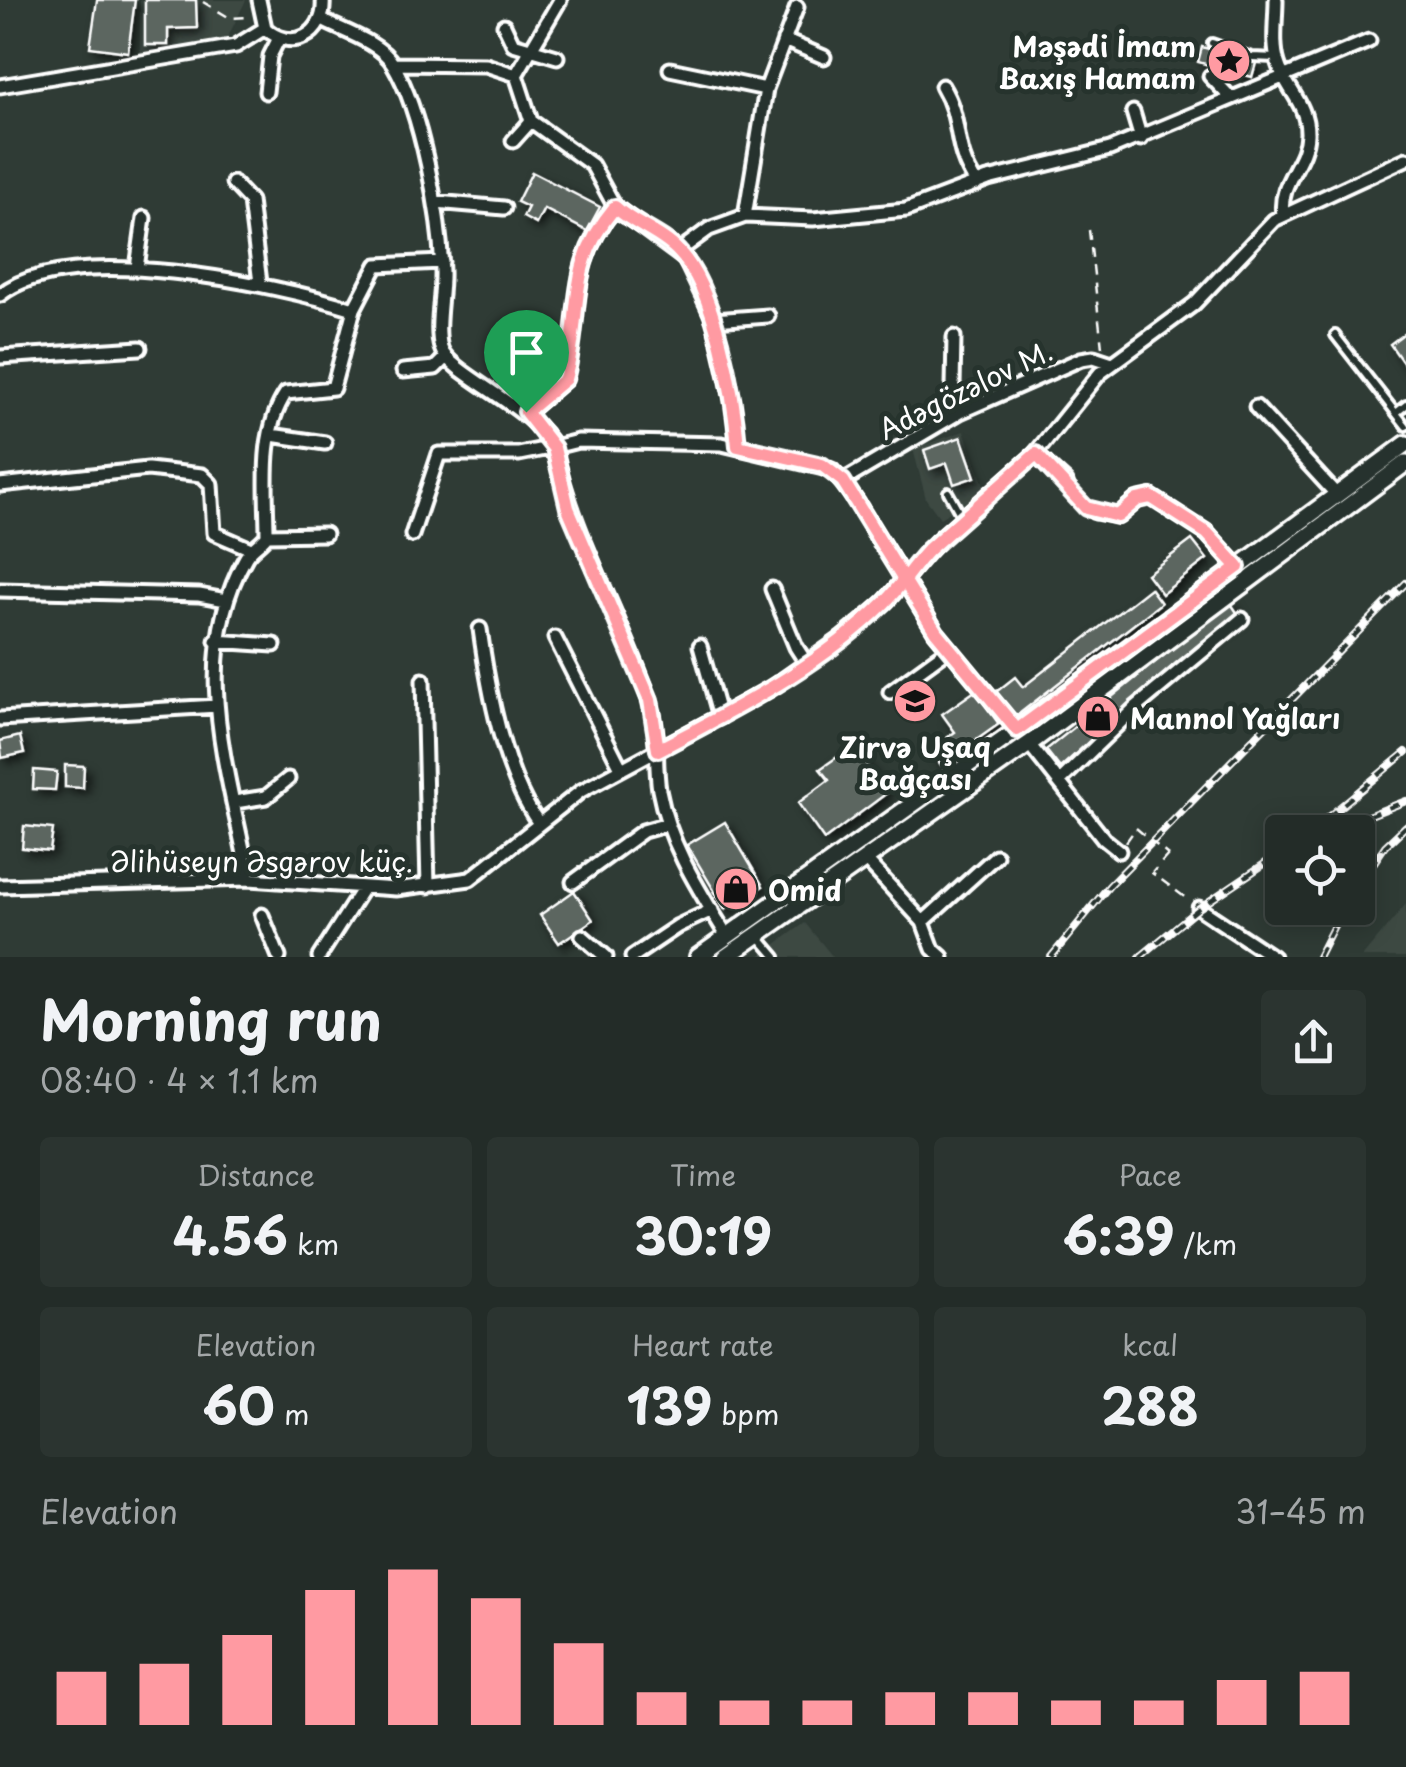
<!DOCTYPE html>
<meta charset="utf-8">
<style>
:root{--surface:#232c28;--page:#2b3430;--text:#f1f3f6;--muted:#a3a7a8;--line:#404845;--accent:#ff9aa2}
body{margin:0;font-family:"Playpen Sans",sans-serif;background:var(--page);color:var(--text);height:100vh;display:flex;flex-direction:column;font-size:38px;white-space:nowrap}
*{box-sizing:border-box;margin:0}
p{font-size:32px;color:var(--muted)}
.icon{flex:none;width:55px;height:55px;fill:none;stroke:currentColor;stroke-width:2;stroke-linecap:round;stroke-linejoin:round}
.map{position:relative;height:957px;overflow:hidden}
.details{display:flex;flex-direction:column;background:var(--surface);flex:1}
.details>*{flex:none}
.controls{position:absolute;left:1265px;top:815px;display:grid;gap:20px}
.controls a{display:grid;place-items:center;width:110px;height:110px;border-radius:10px;background:var(--surface);box-shadow:0 5px 25px #0003,0 0 0 2px var(--line);font-size:50px}
.pin{position:absolute;display:grid;place-items:center;width:85px;height:85px;color:#fff;margin:-102px -42px;border-radius:50% 50% 50% 0;rotate:-45deg;box-shadow:0 0 10px #0007}
.pin .icon{rotate:45deg}
.round{display:grid;place-items:center;flex:none;width:105px;height:105px;border-radius:10px;background:var(--page)}
.overview{display:flex;align-items:center;justify-content:space-between;height:170px;padding:0 40px}
h1{font-size:55px;font-weight:700;line-height:75px}
.figures{display:grid;grid-template-columns:repeat(3,1fr);gap:15px;height:170px;padding:10px 40px}
.figures div{display:grid;align-content:center;border-radius:10px;background:var(--page);text-align:center}
.figures b{font-size:50px;font-weight:700}
.figures small{font-size:28px;font-weight:400}
.figures p{font-size:28px}
.chart{height:280px;padding:20px 40px}
.chart p{display:flex;justify-content:space-between}
.chart svg{width:100%;height:180px;margin-top:10px;stroke:var(--accent);stroke-width:6}
.map>svg:first-child{display:block}
.built{fill:#3c4842}
.building{fill:#5b6661;stroke:#fff;stroke-width:2.5;filter:url(#shadow)}
.lines{fill:none;stroke-linecap:round;stroke-linejoin:round}
.lane-casing{stroke:#fff;stroke-width:14}
.street-casing{stroke:#fff;stroke-width:19}
.secondary-casing{stroke:#fff;stroke-width:22}
.path{stroke:#fff;stroke-width:2.5;stroke-dasharray:10 8;stroke-linecap:butt}
.lane{stroke:#26332d;stroke-width:6}
.street{stroke:#26332d;stroke-width:11}
.secondary{stroke:#26332d;stroke-width:15}
.rail-casing{stroke:#fff;stroke-width:8}
.rail{stroke:#26332d;stroke-width:4;stroke-dasharray:11;stroke-linecap:butt}
.path-bridge{stroke:#fff;stroke-width:2.5;stroke-dasharray:10 8;stroke-linecap:butt}
.route-casing{stroke:#fff;stroke-width:20}
.route{stroke:#ff9aa2;stroke-width:12}
.labels{text-anchor:middle;dominant-baseline:central;stroke-width:10;stroke-linejoin:round;paint-order:stroke}
.poi-label{font-size:28px;font-weight:bold;fill:#fff;stroke:#26332d;text-anchor:start}
.street-label{font-size:28px;fill:#fff;stroke:#26332d}
</style>
<div class="map">
<svg width="1406" height="957" viewBox="0 0 1406 957">
<defs>
<filter id="shadow"><feDropShadow dx="5" dy="5" stdDeviation="5" flood-color="#0009"/></filter>
</defs>
<rect width="100%" height="100%" fill="#2f3b35"/>
<filter id="ink" filterUnits="userSpaceOnUse"><feTurbulence type="fractalNoise" baseFrequency=".01" numOctaves="2"/><feDisplacementMap in="SourceGraphic" scale="20" xChannelSelector="R" yChannelSelector="G"/><feConvolveMatrix kernelMatrix="1 2 1 2 8 2 1 2 1" color-interpolation-filters="sRGB"/></filter>
<g filter="url(#ink)">
<path class="built" d="M 140,0 L 246,0 L 227,39 L 140,54 Z
M 964,431 L 986,490 L 940,518 L 926,499 L 913,449 Z
M 1406,904 L 1406,957 L 1362,957 Z
M 805,923 L 833,957 L 758,957 Z"/>
<path class="building" d="M 97,0 L 135,0 L 128,52 L 90,47 Z
M 145,0 L 196,0 L 197,28 L 168,29 L 168,45 L 145,45 Z
M 1202,47 L 1256,63 L 1252,77 L 1198,62 Z
M 532,172 L 600,207 L 587,231 L 544,209 L 536,224 L 523,217 L 528,207 L 517,202 Z
M 1406,332 L 1406,367 L 1390,344 Z
M 961,437 L 975,477 L 954,484 L 947,463 L 930,469 L 924,450 Z
M 1192,540 L 1207,559 L 1162,594 L 1147,574 Z
M 1150,588 L 1161,603 L 1015,717 L 996,692 L 1015,677 L 1023,687 Z
M 1230,602 L 1238,614 L 1176,663 L 1060,768 L 1046,750 Z
M 975,691 L 999,724 L 941,765 L 930,750 L 955,732 L 942,714 Z
M 20,736 L 24,753 L 2,758 L 0,741 Z
M 853,746 L 887,793 L 824,840 L 798,803 L 829,780 L 820,769 Z
M 65,765 L 84,766 L 83,788 L 65,787 Z
M 34,770 L 57,772 L 55,790 L 33,789 Z
M 725,822 L 763,886 L 725,909 L 687,845 Z
M 24,826 L 53,829 L 50,851 L 22,848 Z
M 574,891 L 593,920 L 559,943 L 540,915 Z"/>
<g class="lines">
<g class="lane-casing">
<path id="lane" d="M 1212,43 L 1252,57 L 1276,58
M 1335,335 L 1406,426
M 1396,413 L 1406,405
M 948,492 L 963,519
M 758,936 L 776,957"/>
</g>
<g class="street-casing">
<path id="street" d="M 259,0 L 265,28 C 291,53 326,35 323,0
M 560,0 L 516,75 L 531,121 L 592,165 L 615,207 L 685,259 L 714,320 L 733,403 L 738,446
M 1276,0 C 1276,20 1272,44 1278,63 C 1285,88 1308,104 1307,134 C 1306,163 1278,183 1283,214
M 322,20 C 343,31 381,43 393,64 C 422,112 440,216 442,271 C 443,294 435,327 441,348 C 447,372 534,408 554,447 L 578,441 L 722,444 L 832,470 L 857,502 L 936,632 L 1017,730
M 504,25 L 513,44 L 557,57
M 784,40 L 824,57
M 393,64 L 486,65 L 516,75
M 670,69 L 766,89
M 1210,76 L 1231,98
M 0,86 L 236,46 L 265,28
M 942,86 C 964,122 951,147 977,184
M 266,92 L 270,56 L 279,38
M 1133,112 L 1141,139
M 513,141 L 531,121
M 233,183 L 250,201 L 260,283
M 436,202 L 504,208
M 745,216 L 766,89 L 797,7
M 679,251 L 709,229 L 745,216 L 813,219 L 906,210 L 988,179 L 1110,149 L 1369,41
M 137,268 L 144,218
M 0,295 C 66,240 276,284 354,309
M 714,320 L 768,316
M 954,337 L 953,386 L 960,412
M 0,357 L 140,348
M 403,371 L 435,368 L 446,357
M 1256,407 L 1336,494
M 526,413 L 565,379 C 582,313 567,264 615,207
M 271,435 L 325,443
M 1035,454 L 1066,482
M 843,481 L 960,412 L 1081,359 L 1094,357 L 1112,363
M 0,485 L 148,469 L 202,475 L 211,484 L 214,533 L 251,549
M 1095,512 L 1118,516 L 1137,500 L 1151,497 L 1207,533 L 1238,567
M 267,535 L 325,534
M 412,535 L 439,454 L 519,454 L 554,447 C 573,536 620,613 649,699 C 660,730 654,759 659,790 C 669,844 699,890 727,936
M 772,589 L 796,647 L 807,664
M 0,590 L 199,595 L 226,600
M 480,629 C 488,688 503,773 538,822
M 555,638 L 621,768
M 216,641 L 274,645
M 700,646 L 720,717
M 423,680 L 428,886
M 890,692 L 949,649
M 0,719 L 217,706
M 1029,744 L 1104,839 L 1119,851
M 1059,782 L 1135,708 L 1242,619
M 235,802 L 266,797 L 288,779
M 864,858 L 923,922 L 996,856
M 249,879 C 229,772 188,658 246,557 C 252,547 261,544 267,535 C 267,490 259,433 286,393 L 333,388 L 354,309 L 377,265 L 442,262
M 573,882 L 643,831 L 668,824
M 0,886 L 249,879 L 396,889 L 470,879 L 581,791 L 770,689 L 842,638 L 886,601 L 938,540 L 1035,454 L 1100,373 L 1194,304 L 1274,220 L 1406,159
M 1199,908 L 1273,957
M 262,915 L 279,957
M 923,922 L 933,949 L 942,957
M 582,936 L 606,957
M 319,957 L 363,888
M 632,957 L 678,926 L 712,910"/>
</g>
<g class="secondary-casing">
<path id="secondary" d="M 698,957 L 1017,730 L 1406,444
M 726,957 L 1029,744 L 1406,463"/>
</g>
<path class="path" d="M 203,2 L 230,18 L 248,17
M 1089,230 L 1102,347
M 1073,491 L 1083,504
M 1126,842 L 1136,828
M 1168,855 L 1152,873 L 1190,901"/>
<use href="#lane" class="lane"/>
<use href="#street" class="street"/>
<use href="#secondary" class="secondary"/>
<g class="rail-casing">
<path id="rail" d="M 1310,832 L 1406,752
M 1327,832 L 1406,801
M 1358,886 L 1385,846 L 1406,826
M 1051,957 L 1109,886 L 1406,583
M 1140,957 L 1199,908 L 1282,852
M 1318,957 L 1343,908"/>
</g>
<use href="#rail" class="rail"/>
<path class="path-bridge" d="M 1136,828 L 1168,855"/>
</g>
</g>
<g class="lines" filter="url(#ink)">
<g class="route-casing">
<path id="route" d="M 526,412 L 554,448 L 568,508 L 650,700 L 658,750 C 737,708 820,667 884,603 C 900,587 912,567 928,550 L 1036,454 L 1086,508 L 1118,516 L 1137,500 L 1151,497 L 1207,533 L 1238,567 L 1017,730 L 936,632 L 843,481 L 822,465 L 738,446 C 734,396 715,288 679,252 C 662,233 634,225 615,207 C 564,268 584,310 565,379 L 526,412"/>
</g>
<use href="#route" class="route"/>
</g>
<defs>
<g id="sight-disc" transform="scale(2.25)"><circle r="9.5" fill="#ff9aa2" stroke="#26332d"/><path d="M0-6L1.8-2.2L6-1.7L2.9 1.2L3.7 5.4L0 3.3L-3.7 5.4L-2.9 1.2L-6-1.7L-1.8-2.2Z" fill="#111"/></g>
<g id="school-disc" transform="scale(2.25)"><circle r="9.5" fill="#ff9aa2" stroke="#26332d"/><path d="M0-5L7-2L0 1L-7-2ZM-4 1L0 2.5L4 1V4Q0 6-4 4Z" fill="#111"/></g>
<g id="shop-disc" transform="scale(2.25)"><circle r="9.5" fill="#ff9aa2" stroke="#26332d"/><path d="M-5-2.5h2.3a2.7 3.5 0 0 1 5.4 0H5L5.5 6h-11ZM-1.5-2.5h3a1.5 2.3 0 0 0-3 0Z" fill="#111"/></g>
</defs>
<g fill-rule="evenodd">
<use href="#sight-disc" x="1229" y="61"/>
<use href="#school-disc" x="915" y="701"/>
<use href="#shop-disc" x="1098" y="717"/>
<use href="#shop-disc" x="736" y="889"/>
</g>
<g class="labels">
<g class="poi-label">
<text x="1196" y="45" text-anchor="end">Məşədi İmam<tspan x="1196" dy="32">Baxış Hamam</tspan></text>
<text x="1130" y="717">Mannol Yağları</text>
<text x="915" y="746" text-anchor="middle">Zirvə Uşaq<tspan x="915" dy="32">Bağçası</tspan></text>
<text x="768" y="889">Omid</text>
</g>
<g class="street-label">
<text transform="translate(965 389) rotate(-26)">Adəgözəlov M.</text>
<text x="262" y="860">Əlihüseyn Əsgərov küç.</text>
</g>
</g>
</svg>
<div class="controls">
<a><svg class="icon" aria-label="locate" viewBox="0 0 24 24"><circle cx="12" cy="12" r="6"/><path d="M12 2v4M12 18v4M2 12h4M18 12h4"/></svg></a>
</div>
<div class="pin" style="left:526px;top:412px;background:#1e9e55"><svg class="icon" aria-label="arrive" viewBox="0 0 24 24"><path d="M6 21V4h12l-3 4 3 4H6"/></svg></div>
</div>
<section class="details">
<div class="overview"><div><h1>Morning run</h1><p>08:40 · 4 × 1.1 km</p></div><a class="round"><svg class="icon" aria-label="share" viewBox="0 0 24 24"><path d="M12 15V3M7 8l5-5 5 5M5 13v7h14v-7"/></svg></a></div>
<div class="figures">
<div><p>Distance</p><b>4.56<small> km</small></b></div>
<div><p>Time</p><b>30:19</b></div>
<div><p>Pace</p><b>6:39<small> /km</small></b></div>
</div>
<div class="figures">
<div><p>Elevation</p><b>60<small> m</small></b></div>
<div><p>Heart rate</p><b>139<small> bpm</small></b></div>
<div><p>kcal</p><b>288</b></div>
</div>
<div class="chart"><p><span>Elevation</span>31–45 m</p>
<svg viewBox="0 0 160 44" preserveAspectRatio="none"><path d="M5 44V31M15 44V29M25 44V22M35 44V11M45 44V6M55 44V13M65 44V24M75 44V36M85 44V38M95 44V38M105 44V36M115 44V36M125 44V38M135 44V38M145 44V33M155 44V31"/></svg>
</div>
</section>
